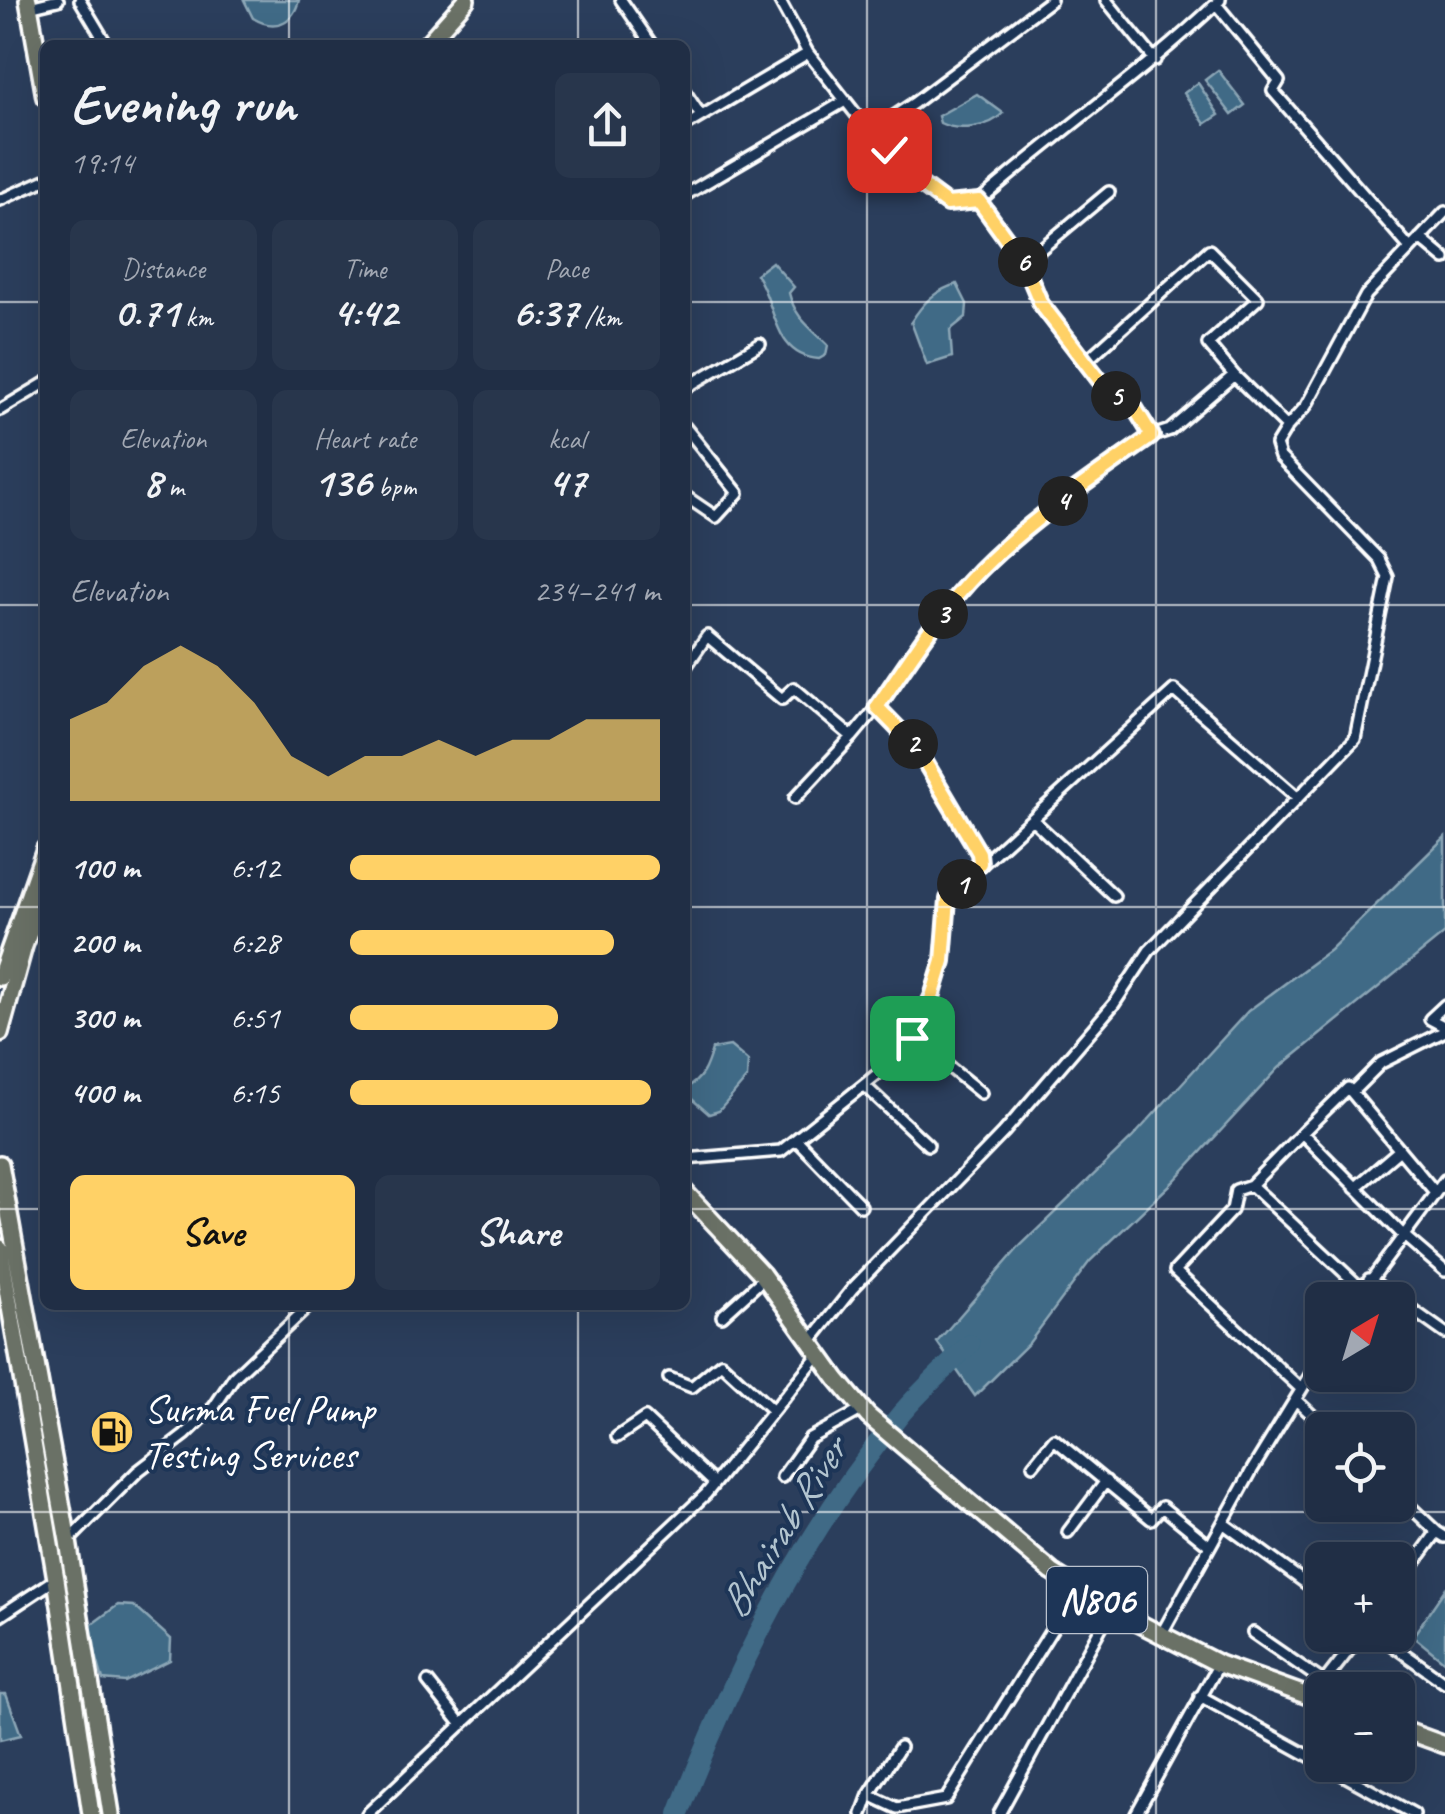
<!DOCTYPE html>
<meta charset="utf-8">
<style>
:root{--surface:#202e45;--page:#28364c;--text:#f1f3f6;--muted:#a2a8b3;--line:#3d4a5e;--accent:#ffd166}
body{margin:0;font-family:Caveat,sans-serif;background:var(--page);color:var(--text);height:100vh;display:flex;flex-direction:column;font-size:38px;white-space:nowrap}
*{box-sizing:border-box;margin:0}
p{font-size:32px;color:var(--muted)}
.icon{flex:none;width:55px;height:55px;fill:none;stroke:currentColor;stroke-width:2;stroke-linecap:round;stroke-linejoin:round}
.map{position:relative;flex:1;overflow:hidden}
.panel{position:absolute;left:40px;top:40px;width:650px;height:1270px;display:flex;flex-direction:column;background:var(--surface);border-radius:15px;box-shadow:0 10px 40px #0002,0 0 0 2px var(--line)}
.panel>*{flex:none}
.needle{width:65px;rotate:38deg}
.tools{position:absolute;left:1305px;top:1282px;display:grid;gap:20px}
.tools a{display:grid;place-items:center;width:110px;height:110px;border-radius:15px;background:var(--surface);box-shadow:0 10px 40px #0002,0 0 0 2px var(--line);font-size:50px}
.pin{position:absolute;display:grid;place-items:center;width:85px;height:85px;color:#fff;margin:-42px;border-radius:20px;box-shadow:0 5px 15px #0006}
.km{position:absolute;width:50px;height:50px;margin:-25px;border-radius:50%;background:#222;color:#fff;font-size:28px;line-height:50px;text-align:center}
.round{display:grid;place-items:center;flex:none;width:105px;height:105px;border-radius:15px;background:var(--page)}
.overview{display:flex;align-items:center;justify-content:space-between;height:170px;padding:0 30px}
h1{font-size:55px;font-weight:600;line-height:75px}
.figures{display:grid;grid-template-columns:repeat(3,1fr);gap:15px;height:170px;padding:10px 30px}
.figures div{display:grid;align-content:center;border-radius:15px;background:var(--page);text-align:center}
.figures b{font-size:42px;font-weight:600}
.figures small{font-size:28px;font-weight:400}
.figures p{font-size:28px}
.chart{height:280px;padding:20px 30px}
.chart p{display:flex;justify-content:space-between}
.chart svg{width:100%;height:180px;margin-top:10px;fill:var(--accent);opacity:.7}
.button{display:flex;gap:20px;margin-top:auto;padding:20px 30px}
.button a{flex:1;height:115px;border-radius:15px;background:var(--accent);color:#111;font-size:40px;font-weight:600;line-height:115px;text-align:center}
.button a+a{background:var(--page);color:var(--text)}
ul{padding:0 30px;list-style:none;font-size:32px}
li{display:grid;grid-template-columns:160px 120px 1fr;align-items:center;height:75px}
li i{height:25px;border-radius:12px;background:var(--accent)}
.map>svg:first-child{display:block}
.water{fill:#3f6b86;stroke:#8ca6b6;stroke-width:2.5}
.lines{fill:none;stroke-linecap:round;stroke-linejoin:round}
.river{stroke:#3f6b86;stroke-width:20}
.minor-casing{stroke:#fff;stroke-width:16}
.trunk-casing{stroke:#fff;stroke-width:22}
.minor{stroke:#1d3557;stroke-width:9}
.trunk{stroke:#6a7166;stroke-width:15}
.route-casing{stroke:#fff;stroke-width:20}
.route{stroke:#ffd166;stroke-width:12}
.grid{fill:none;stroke:#fff;stroke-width:2.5;stroke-opacity:0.55}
.labels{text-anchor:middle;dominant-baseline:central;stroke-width:8;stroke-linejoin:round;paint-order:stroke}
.shield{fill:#1d3557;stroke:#bbc2cd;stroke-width:2.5}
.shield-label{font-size:38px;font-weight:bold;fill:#fff}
.poi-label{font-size:40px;fill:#fff;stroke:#1d3557;text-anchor:start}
.water-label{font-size:42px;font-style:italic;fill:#b2c4cf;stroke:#1d3557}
</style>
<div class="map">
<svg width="1445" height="1814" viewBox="0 0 1445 1814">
<rect width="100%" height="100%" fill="#2b3e5c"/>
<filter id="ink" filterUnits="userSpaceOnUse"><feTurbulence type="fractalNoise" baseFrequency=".01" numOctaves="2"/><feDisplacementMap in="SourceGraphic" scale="20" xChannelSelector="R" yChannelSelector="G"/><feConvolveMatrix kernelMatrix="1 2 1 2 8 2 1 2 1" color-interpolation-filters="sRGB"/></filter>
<g filter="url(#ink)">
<path class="water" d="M 244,0 L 299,0 C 293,24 274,31 253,18 Z
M 1218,70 L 1245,105 L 1232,115 L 1205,80 Z
M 1198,83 L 1219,115 L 1205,124 L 1184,93 Z
M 977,94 L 1003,113 C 990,128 958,132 940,123 L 938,116 Z
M 772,262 L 794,287 L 789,293 C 795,318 811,328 828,345 L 826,355 L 819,359 C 772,356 777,304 756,274 Z
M 957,284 L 967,304 L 966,317 L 950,330 L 952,357 L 927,365 L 911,322 C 923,303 935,290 957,284 Z
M 1445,837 L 1445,933 L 1279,1068 L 1173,1182 L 1090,1261 L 1029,1343 L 975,1396 L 937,1342 L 1021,1245 L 1132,1138 L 1248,1011 L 1330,950 Z
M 730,1046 L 748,1061 L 747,1078 L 719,1111 L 709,1114 L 685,1093 L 685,1088 C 702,1081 707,1066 712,1049 Z
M 1445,1589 L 1445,1662 L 1413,1636 Z
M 118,1605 L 134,1606 L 171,1639 L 170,1660 L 125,1682 L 103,1680 L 88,1627 Z
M 0,1694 L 6,1694 L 21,1735 L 0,1740 Z"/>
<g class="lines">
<path class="river" d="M 679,1814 C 733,1672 803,1532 900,1415 C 921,1390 947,1367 970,1344"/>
<g class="minor-casing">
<path id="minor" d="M 80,0 L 107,45
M 621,0 L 652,45
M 779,0 L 808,53 L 870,132 L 920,185 L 947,203 L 979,201 C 1058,132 1145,72 1220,0
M 1106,0 L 1155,60
M 1216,4 L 1279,81 L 1273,91 L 1410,248
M 29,7 L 58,0
M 685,92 L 701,116
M 685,126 L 808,53
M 870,132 L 914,103 L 1051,0
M 685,195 L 845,101
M 0,200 L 45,180
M 1420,238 L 1445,259
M 1024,263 L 1109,192
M 1085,362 L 1209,250 L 1258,299 L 1208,344 L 1234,375
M 685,388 L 760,344
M 0,410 L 45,383
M 685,427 L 738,493 L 716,517 L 685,496
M 1287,427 L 1306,406 L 1366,295 L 1445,212
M 685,668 L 707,636 L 782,699 L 794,688 L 852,737 L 877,707
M 795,798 L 852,737
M 1032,819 L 1114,896
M 979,867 L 1174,690 L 1298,798
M 1445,1005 L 1430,1019 L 1445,1027
M 912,1037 L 981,1093
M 864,1085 L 928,1145
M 1352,1092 L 1381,1063 L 1445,1031
M 1302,1133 L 1348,1088 L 1435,1192
M 796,1139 L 861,1206
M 685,1159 L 781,1151 L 885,1068 L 912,1037 L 931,997 L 943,961 L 948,899 L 980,863 L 979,853 L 916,747 L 877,707 C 909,660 940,611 980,571 C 1031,519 1093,478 1152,436 L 1133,405 L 1111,395 L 1041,305 L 1024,263 L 979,201
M 1251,1185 L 1302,1133 L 1403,1235 L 1445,1271
M 1355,1188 L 1396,1153
M 1369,1279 L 1445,1333
M 1356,1300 L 1445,1180
M 722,1316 L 764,1278
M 810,1342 L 853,1288 L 1004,1132 L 1114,1004 L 1149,951 L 1355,739 L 1388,577 L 1379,559 L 1280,457 L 1276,445 L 1287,427 L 1234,375 L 1170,430 L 1152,436
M 669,1378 L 692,1387 L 721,1363 L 773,1411
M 1299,1387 L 1175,1271 L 1232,1210 L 1236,1190 L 1251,1185 L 1363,1290
M 1296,1400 L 1328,1430
M 617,1437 L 645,1418 L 714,1483
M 1033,1465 L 1054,1439 L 1151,1519 L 1162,1507 L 1210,1546
M 782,1477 L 810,1438 L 863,1409
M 1398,1495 L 1437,1532
M 1223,1523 L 1322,1595
M 1068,1532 L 1106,1481
M 68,1541 L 138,1471 L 185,1435 L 214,1407 L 234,1377 L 310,1305
M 1398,1586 L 1437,1532 L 1445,1537
M 0,1616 L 56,1579
M 1253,1633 L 1324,1682 L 1361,1635
M 1161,1635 L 1252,1470 L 1322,1356
M 1378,1635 L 1445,1683
M 428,1682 L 462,1725
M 1200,1696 L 1322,1763
M 1325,1765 L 1414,1814
M 869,1795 L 900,1747
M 367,1814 L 706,1494 L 819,1354
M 862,1814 L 869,1795 L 897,1808 L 946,1799 L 1072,1597
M 999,1814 L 1111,1609
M 1136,1814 L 1219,1664"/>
</g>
<g class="trunk-casing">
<path id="trunk" d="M 28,0 L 45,97
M 426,45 L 466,0
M 0,977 L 45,849
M 0,1033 L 24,946 L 45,890
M 0,1164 L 68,1541 L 111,1814
M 685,1192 L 762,1274 L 837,1379 L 868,1416 L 1052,1572 L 1111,1609 L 1219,1664 L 1322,1701
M 0,1248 L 56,1579 L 91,1814
M 1398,1728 L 1445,1745"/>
</g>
<use href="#minor" class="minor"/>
<use href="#trunk" class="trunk"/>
</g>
</g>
<g class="lines" filter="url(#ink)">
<g class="route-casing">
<path id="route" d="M 889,150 L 920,184 L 947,204 L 979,201 L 1024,263 L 1041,304 L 1111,395 L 1133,405 L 1152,436 C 1093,478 1031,519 980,570 C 940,611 909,660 877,707 L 916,747 L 979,853 L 980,863 L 948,899 L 943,961 L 932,997 L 912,1038"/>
</g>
<use href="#route" class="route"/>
</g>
<path class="grid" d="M 289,0 L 289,45M 578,0 L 578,45M 867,0 L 867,1814M 1156,0 L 1156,1814M 0,302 L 45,302M 685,302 L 1445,302M 0,605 L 45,605M 685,605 L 1445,605M 0,907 L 45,907M 685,907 L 1445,907M 0,1209 L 45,1209M 685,1209 L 1445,1209M 289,1305 L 289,1814M 578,1305 L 578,1814M 0,1512 L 1445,1512"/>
<defs>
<g id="fuel-disc" transform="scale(2.25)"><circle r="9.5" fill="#ffd166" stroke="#1d3557"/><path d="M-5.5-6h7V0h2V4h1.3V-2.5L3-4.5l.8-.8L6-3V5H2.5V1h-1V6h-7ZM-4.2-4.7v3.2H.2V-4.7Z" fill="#111"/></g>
</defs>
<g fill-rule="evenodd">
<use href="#fuel-disc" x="112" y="1432"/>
</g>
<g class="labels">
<rect class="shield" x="1047" y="1567" width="100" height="66" rx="8"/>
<g class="shield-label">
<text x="1097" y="1600">N806</text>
</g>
<g class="poi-label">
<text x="144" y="1409">Surma Fuel Pump<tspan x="144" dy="46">Testing Services</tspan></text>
</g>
<g class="water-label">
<text transform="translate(783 1528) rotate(-58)">Bhairab River</text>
</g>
</g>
</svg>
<div class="tools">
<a><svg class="needle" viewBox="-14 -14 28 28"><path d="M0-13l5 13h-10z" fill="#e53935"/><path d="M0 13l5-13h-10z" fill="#a2a8b3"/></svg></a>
<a><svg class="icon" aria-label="locate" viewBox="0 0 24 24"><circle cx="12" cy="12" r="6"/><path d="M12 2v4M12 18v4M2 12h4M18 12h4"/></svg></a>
<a>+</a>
<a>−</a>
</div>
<div class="pin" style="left:912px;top:1038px;background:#1e9e55"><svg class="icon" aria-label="arrive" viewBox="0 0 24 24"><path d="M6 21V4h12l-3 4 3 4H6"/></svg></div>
<div class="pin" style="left:889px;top:150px;background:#d93025"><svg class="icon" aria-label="check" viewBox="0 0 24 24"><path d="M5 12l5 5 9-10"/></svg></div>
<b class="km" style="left:962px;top:884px">1</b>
<b class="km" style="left:913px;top:744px">2</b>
<b class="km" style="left:943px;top:614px">3</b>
<b class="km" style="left:1063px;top:501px">4</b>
<b class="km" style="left:1116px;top:396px">5</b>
<b class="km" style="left:1023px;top:262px">6</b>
<section class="panel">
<div class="overview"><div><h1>Evening run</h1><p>19:14</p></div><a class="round"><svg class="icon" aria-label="share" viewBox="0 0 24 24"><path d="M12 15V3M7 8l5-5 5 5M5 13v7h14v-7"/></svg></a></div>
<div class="figures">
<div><p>Distance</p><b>0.71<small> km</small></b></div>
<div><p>Time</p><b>4:42</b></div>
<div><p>Pace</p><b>6:37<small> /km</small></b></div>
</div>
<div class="figures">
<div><p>Elevation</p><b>8<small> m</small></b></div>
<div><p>Heart rate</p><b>136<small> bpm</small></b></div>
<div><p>kcal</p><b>47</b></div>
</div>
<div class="chart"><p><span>Elevation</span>234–241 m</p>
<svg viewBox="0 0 160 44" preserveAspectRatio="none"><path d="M0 44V24L10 20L20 11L30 6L40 11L50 20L60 33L70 38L80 33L90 33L100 29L110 33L120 29L130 29L140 24L150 24L160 24V44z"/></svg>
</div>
<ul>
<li><b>100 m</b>6:12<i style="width:100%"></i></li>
<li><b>200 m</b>6:28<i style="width:85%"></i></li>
<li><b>300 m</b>6:51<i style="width:67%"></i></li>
<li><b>400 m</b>6:15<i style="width:97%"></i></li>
</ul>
<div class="button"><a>Save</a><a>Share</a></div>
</section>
</div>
